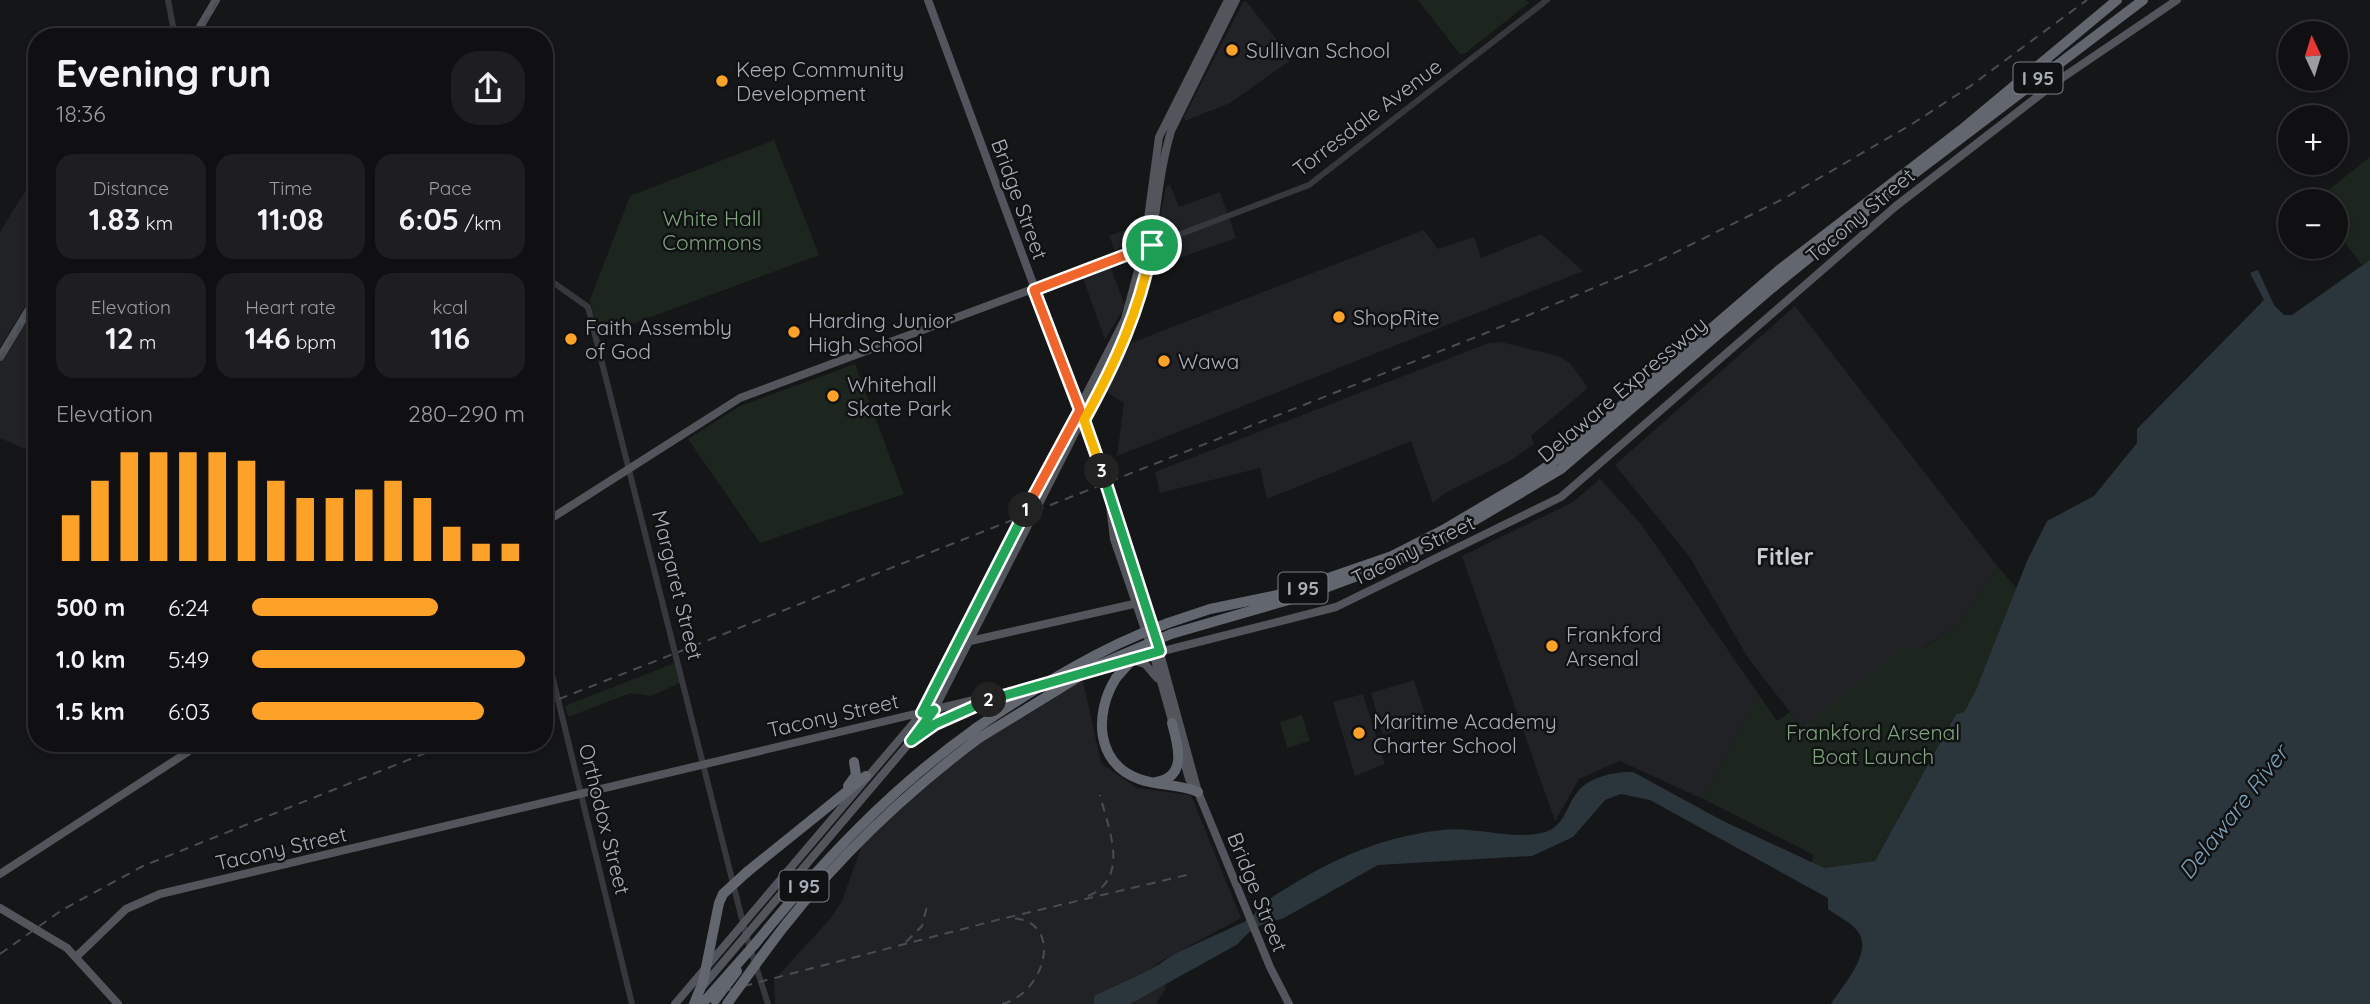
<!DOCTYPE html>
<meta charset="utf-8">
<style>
:root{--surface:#101012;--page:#1e1e20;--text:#f1f3f6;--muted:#9c9d9f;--line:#303032;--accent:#fca229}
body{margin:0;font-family:Quicksand,sans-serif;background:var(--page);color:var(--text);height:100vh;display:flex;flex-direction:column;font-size:26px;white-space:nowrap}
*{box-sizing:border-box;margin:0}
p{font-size:23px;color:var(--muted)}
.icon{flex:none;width:38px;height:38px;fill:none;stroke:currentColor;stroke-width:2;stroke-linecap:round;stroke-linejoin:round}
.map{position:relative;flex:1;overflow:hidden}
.panel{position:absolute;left:28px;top:28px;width:525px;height:724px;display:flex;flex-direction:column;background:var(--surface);border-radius:28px;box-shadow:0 4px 10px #0003,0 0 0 2px var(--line)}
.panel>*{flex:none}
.needle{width:46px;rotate:356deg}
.buttons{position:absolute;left:2278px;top:21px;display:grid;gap:14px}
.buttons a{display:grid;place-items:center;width:70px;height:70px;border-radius:50%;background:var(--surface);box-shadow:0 4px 10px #0003,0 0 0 2px var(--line);font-size:35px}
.pin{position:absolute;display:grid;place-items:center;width:60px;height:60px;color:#fff;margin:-30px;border:4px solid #fff;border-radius:50%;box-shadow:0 2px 7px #0007}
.km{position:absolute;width:35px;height:35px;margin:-18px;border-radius:50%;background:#222;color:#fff;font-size:19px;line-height:35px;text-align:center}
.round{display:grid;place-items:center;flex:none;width:74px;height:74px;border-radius:28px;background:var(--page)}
.overview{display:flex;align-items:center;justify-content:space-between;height:119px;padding:0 28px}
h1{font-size:38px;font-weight:700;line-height:52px}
.figures{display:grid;grid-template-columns:repeat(3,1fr);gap:10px;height:119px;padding:7px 28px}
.figures div{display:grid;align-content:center;border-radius:18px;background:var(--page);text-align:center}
.figures b{font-size:30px;font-weight:700}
.figures small{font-size:19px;font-weight:400}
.figures p{font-size:19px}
.chart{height:196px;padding:14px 28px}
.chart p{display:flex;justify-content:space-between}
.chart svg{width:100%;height:126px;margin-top:7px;stroke:var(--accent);stroke-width:6}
ul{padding:0 28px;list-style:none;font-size:23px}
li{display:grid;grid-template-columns:112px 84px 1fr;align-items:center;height:52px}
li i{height:18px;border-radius:9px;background:var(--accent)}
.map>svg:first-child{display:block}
.built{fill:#212225}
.green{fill:#1d261e}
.water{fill:#2b363c}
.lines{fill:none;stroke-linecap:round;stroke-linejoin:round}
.minor{stroke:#36383d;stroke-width:6}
.major{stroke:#52555c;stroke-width:8}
.highway{stroke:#62666e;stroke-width:10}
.rail{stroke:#494c52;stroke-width:2;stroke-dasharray:9 7;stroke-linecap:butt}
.highway-bridge{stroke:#62666e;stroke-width:10}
.split-1-casing{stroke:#fff;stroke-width:14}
.split-2-casing{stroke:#fff;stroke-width:14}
.split-3-casing{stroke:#fff;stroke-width:14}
.split-4-casing{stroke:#fff;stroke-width:14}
.split-1{stroke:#f0652b;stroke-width:9}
.split-2{stroke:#22a559;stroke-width:9}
.split-3{stroke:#22a559;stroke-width:9}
.split-4{stroke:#f5b400;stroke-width:9}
.poi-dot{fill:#fca229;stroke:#101113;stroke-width:2.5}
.labels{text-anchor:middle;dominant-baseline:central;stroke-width:5;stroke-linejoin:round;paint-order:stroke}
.shield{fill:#101113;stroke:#7a7f86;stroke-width:2}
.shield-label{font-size:19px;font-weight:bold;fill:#a7aeb8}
.poi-label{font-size:21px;fill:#a7aeb8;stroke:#101113;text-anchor:start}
.street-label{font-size:21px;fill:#a7aeb8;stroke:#101113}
.park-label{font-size:21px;fill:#7ea57c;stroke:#101113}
.neighbourhood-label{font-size:23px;font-weight:bold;fill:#c8ccd4;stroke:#101113}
.water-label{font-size:23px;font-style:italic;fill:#7ca0b5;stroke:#101113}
</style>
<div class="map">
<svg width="2370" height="1004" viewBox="0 0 2370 1004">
<rect width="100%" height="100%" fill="#151618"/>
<path class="built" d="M 1246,1 L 1292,59 L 1230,103 L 1185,121 L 1184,117 L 1243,2 Z
M 37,172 L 37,287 L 0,347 L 0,232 Z
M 1170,185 L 1179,207 L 1220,192 L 1236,238 L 1165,263 L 1153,236 L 1115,250 L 1109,236 L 1160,217 L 1166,186 Z
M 1424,230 L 1438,249 L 1474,237 L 1481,258 L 1541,234 L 1583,271 L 1117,456 L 1124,403 L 1105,391 L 1131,343 Z
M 1111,268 L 1125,306 L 1105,340 L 1083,278 Z
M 37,303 L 37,454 L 0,438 L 0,363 Z
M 1795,306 L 1998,567 L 1959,624 L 1808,723 L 1799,723 L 1790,712 L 1748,658 L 1689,556 L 1615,465 Z
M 1501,342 L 1558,356 L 1570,363 L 1588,388 L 1531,436 L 1534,444 L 1512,460 L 1445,493 L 1433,503 L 1411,441 L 1267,499 L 1260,468 L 1160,493 L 1155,472 L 1489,343 Z
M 1600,479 L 1641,524 L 1759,695 L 1703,799 L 1620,761 L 1579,779 L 1555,821 L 1462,556 L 1573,502 Z
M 1414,680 L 1427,721 L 1383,735 L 1371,693 Z
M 1083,681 L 1101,763 L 1137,788 L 1191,795 L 1241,918 L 1156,964 L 1166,988 L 1156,1004 L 775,1004 L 774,980 L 831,918 L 842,901 L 861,848 L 873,830 L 976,744 L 1062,687 Z
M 1363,694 L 1385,764 L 1355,776 L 1333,702 Z"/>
<path class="green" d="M 1418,0 L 1526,0 L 1529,3 L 1464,54 L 1459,53 Z
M 774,140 L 819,255 L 599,336 L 590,300 L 630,196 Z
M 2370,157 L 2370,260 L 2362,265 L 2336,231 L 2336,201 L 2317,199 Z
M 855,364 L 904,494 L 760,543 L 688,439 L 740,406 Z
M 1998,567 L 2018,590 L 1976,690 L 1964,712 L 1956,714 L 1875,861 L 1824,868 L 1811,863 L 1814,855 L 1703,799 L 1759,695 L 1777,721 L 1790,712 L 1799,723 L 1808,723 L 1903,647 L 1925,647 L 1959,624 Z
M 677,662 L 682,682 L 651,696 L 631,693 L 568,717 L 565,706 Z
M 1302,715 L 1310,741 L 1287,748 L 1280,722 Z"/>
<path class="water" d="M 2370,260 L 2370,1004 L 1831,1004 C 1842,986 1872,955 1859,933 C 1853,923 1837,916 1828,909 L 1828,898 L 1650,800 L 1621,794 L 1605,800 L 1573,837 L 1532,856 L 1378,865 L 1282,919 C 1263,922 1250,929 1238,944 L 1130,1004 L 1094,1004 L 1094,996 L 1152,969 L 1174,954 L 1244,922 L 1255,914 L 1257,907 C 1318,867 1367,839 1441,830 C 1474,826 1510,840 1542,833 C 1565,828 1566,805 1579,790 C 1590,777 1616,771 1633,772 L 1723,821 L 1824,868 L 1875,861 L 1956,714 L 1964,712 L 1976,690 L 2027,561 L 2047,521 L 2094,496 L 2137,443 L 2137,429 L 2264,300 L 2250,273 L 2258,270 L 2274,305 L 2284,315 L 2292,315 Z"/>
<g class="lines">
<path class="minor" d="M 168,0 L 175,37
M 1152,245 L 1309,185 L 1547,0
M 544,276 L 588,307 L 746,935 L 768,1004
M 544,642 L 632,1004"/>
<path class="major" d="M 928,0 L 1114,502 L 1154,634
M 194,37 L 216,0
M 0,357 L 37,296
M 1109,498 L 1114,539 L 1153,653 L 1174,728
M 544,523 L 740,398 L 1146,247
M 966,642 L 1138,603
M 1158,646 L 1198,792
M 1132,660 L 1145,664 L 1157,678
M 1104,666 L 1336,607 L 1561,497 L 1896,206 L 2059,80 L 2177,0
M 919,735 L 950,717 L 985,702
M 1180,747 L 1189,779 L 1198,792 L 1270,967 L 1289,1004
M 0,874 L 200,744
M 0,908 L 67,948 L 118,1004
M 76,957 L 126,909 L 160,894 L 1041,684
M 703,986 L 911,741 L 934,710 L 1134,317 C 1156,257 1153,192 1171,131 L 1236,0
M 675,1004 L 922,713 L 1125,319 L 1144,248 L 1159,137 L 1228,0"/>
<path class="highway" d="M 1168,623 L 1210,609 L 1282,594 L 1392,556 L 1443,530 L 1526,481 L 1569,451 L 1779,270 L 1961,130 L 2117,0
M 1171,634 L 1306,595 L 1392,563 L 1445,538 L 1561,469 L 1772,288 L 1890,192 L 2143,0
M 1116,678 C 1094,713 1095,763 1139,779 C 1158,786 1179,784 1198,792
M 1156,782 C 1188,777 1178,745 1172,723
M 848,786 L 856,775 L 854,762
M 747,872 L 866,776
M 755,944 C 821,863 890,789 976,728
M 761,957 C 822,873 896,800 979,738"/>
<path class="rail" d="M 196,37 L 218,0
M 0,360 L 37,298
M 544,705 L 1481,335 L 1658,261 L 1785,198 L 1912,124 L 1969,87 L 2087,0
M 1088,896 C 1131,878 1108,828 1100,795
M 906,942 L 922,926 L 928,902
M 0,954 L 62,910 L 143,866 L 448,744
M 699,1004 L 722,992 L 744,986 L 1001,919 L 1191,874
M 1002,1004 C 1046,993 1065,920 1011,918"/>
<path class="highway-bridge" d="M 1116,678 L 1133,659 L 1155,645
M 976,728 C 1037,687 1099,648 1168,623
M 979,738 L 1098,665 L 1171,634
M 715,1000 L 737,971
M 694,1004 L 703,982 L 719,903 L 723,894 L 747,872
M 702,1004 L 755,944
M 727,1004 L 761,957"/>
</g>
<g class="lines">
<g class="split-1-casing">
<path id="split-1" d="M 1026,510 L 1080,410 L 1034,290 L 1152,245"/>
</g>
<g class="split-2-casing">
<path id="split-2" d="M 989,700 L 935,724 L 911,741 L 934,710 L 922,713 L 1026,510"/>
</g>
<g class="split-3-casing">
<path id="split-3" d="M 989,700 L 1160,651 L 1102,471"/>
</g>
<g class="split-4-casing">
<path id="split-4" d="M 1102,471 L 1084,420 C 1115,364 1141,308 1152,245"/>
</g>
<use href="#split-1" class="split-1"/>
<use href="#split-2" class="split-2"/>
<use href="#split-3" class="split-3"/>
<use href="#split-4" class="split-4"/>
</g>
<g class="poi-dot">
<circle cx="1232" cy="50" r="7"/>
<circle cx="722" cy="81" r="7"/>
<circle cx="1339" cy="317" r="7"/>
<circle cx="794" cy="332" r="7"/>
<circle cx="571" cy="339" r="7"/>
<circle cx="1164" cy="361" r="7"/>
<circle cx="833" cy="396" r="7"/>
<circle cx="1552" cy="646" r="7"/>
<circle cx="1359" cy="733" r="7"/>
</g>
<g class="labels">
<g class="shield">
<rect x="2013.5" y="62.5" width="49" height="31" rx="5"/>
<rect x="1278.5" y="572.5" width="49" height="31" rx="5"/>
<rect x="779.5" y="870.5" width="49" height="31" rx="5"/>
</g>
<g class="shield-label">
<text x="2038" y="78">I 95</text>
<text x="1303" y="588">I 95</text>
<text x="804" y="886">I 95</text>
</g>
<g class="poi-label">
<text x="1246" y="50">Sullivan School</text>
<text x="736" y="69">Keep Community<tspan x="736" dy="24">Development</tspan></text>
<text x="1353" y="317">ShopRite</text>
<text x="808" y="320">Harding Junior<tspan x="808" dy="24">High School</tspan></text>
<text x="585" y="327">Faith Assembly<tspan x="585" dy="24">of God</tspan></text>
<text x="1178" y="361">Wawa</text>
<text x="847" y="384">Whitehall<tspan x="847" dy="24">Skate Park</tspan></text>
<text x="1566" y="634">Frankford<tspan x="1566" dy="24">Arsenal</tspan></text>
<text x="1373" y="721">Maritime Academy<tspan x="1373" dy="24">Charter School</tspan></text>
</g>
<g class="street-label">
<text transform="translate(1367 117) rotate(-37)">Torresdale Avenue</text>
<text transform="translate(1020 199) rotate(70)">Bridge Street</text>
<text transform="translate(1860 215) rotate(-40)">Tacony Street</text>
<text transform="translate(1622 389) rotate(-40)">Delaware Expressway</text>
<text transform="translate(1413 550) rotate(-26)">Tacony Street</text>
<text transform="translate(678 585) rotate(76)">Margaret Street</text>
<text transform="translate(833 715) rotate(-13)">Tacony Street</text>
<text transform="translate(605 819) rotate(76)">Orthodox Street</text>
<text transform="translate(281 848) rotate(-13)">Tacony Street</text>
<text transform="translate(1258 892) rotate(68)">Bridge Street</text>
</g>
<g class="park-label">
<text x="712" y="218">White Hall<tspan x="712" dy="24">Commons</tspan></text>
<text x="1873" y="732">Frankford Arsenal<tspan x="1873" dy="24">Boat Launch</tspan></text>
</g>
<g class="neighbourhood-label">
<text x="1785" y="556">Fitler</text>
</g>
<g class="water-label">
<text transform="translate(2233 812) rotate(-52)">Delaware River</text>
</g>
</g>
</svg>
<div class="buttons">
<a><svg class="needle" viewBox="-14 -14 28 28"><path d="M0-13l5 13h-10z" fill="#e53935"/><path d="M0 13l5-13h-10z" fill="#9c9d9f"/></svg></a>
<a>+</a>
<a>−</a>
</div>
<div class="pin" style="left:1152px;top:245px;background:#1e9e55"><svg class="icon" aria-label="arrive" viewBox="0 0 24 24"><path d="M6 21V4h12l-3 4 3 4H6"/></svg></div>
<b class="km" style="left:1026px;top:510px">1</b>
<b class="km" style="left:989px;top:700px">2</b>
<b class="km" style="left:1102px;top:471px">3</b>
<section class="panel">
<div class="overview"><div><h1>Evening run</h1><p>18:36</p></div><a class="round"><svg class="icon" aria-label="share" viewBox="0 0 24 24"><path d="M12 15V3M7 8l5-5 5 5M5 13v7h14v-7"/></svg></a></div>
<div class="figures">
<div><p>Distance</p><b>1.83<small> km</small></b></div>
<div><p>Time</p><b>11:08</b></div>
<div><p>Pace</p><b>6:05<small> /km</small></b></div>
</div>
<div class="figures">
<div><p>Elevation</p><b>12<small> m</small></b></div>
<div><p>Heart rate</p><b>146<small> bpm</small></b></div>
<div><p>kcal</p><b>116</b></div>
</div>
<div class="chart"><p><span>Elevation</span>280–290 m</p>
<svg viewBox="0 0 160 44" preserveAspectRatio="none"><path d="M5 44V28M15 44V16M25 44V6M35 44V6M45 44V6M55 44V6M65 44V9M75 44V16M85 44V22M95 44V22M105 44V19M115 44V16M125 44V22M135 44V32M145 44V38M155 44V38"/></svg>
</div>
<ul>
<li><b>500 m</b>6:24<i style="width:68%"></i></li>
<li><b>1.0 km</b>5:49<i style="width:100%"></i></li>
<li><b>1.5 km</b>6:03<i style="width:85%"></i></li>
</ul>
</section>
</div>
